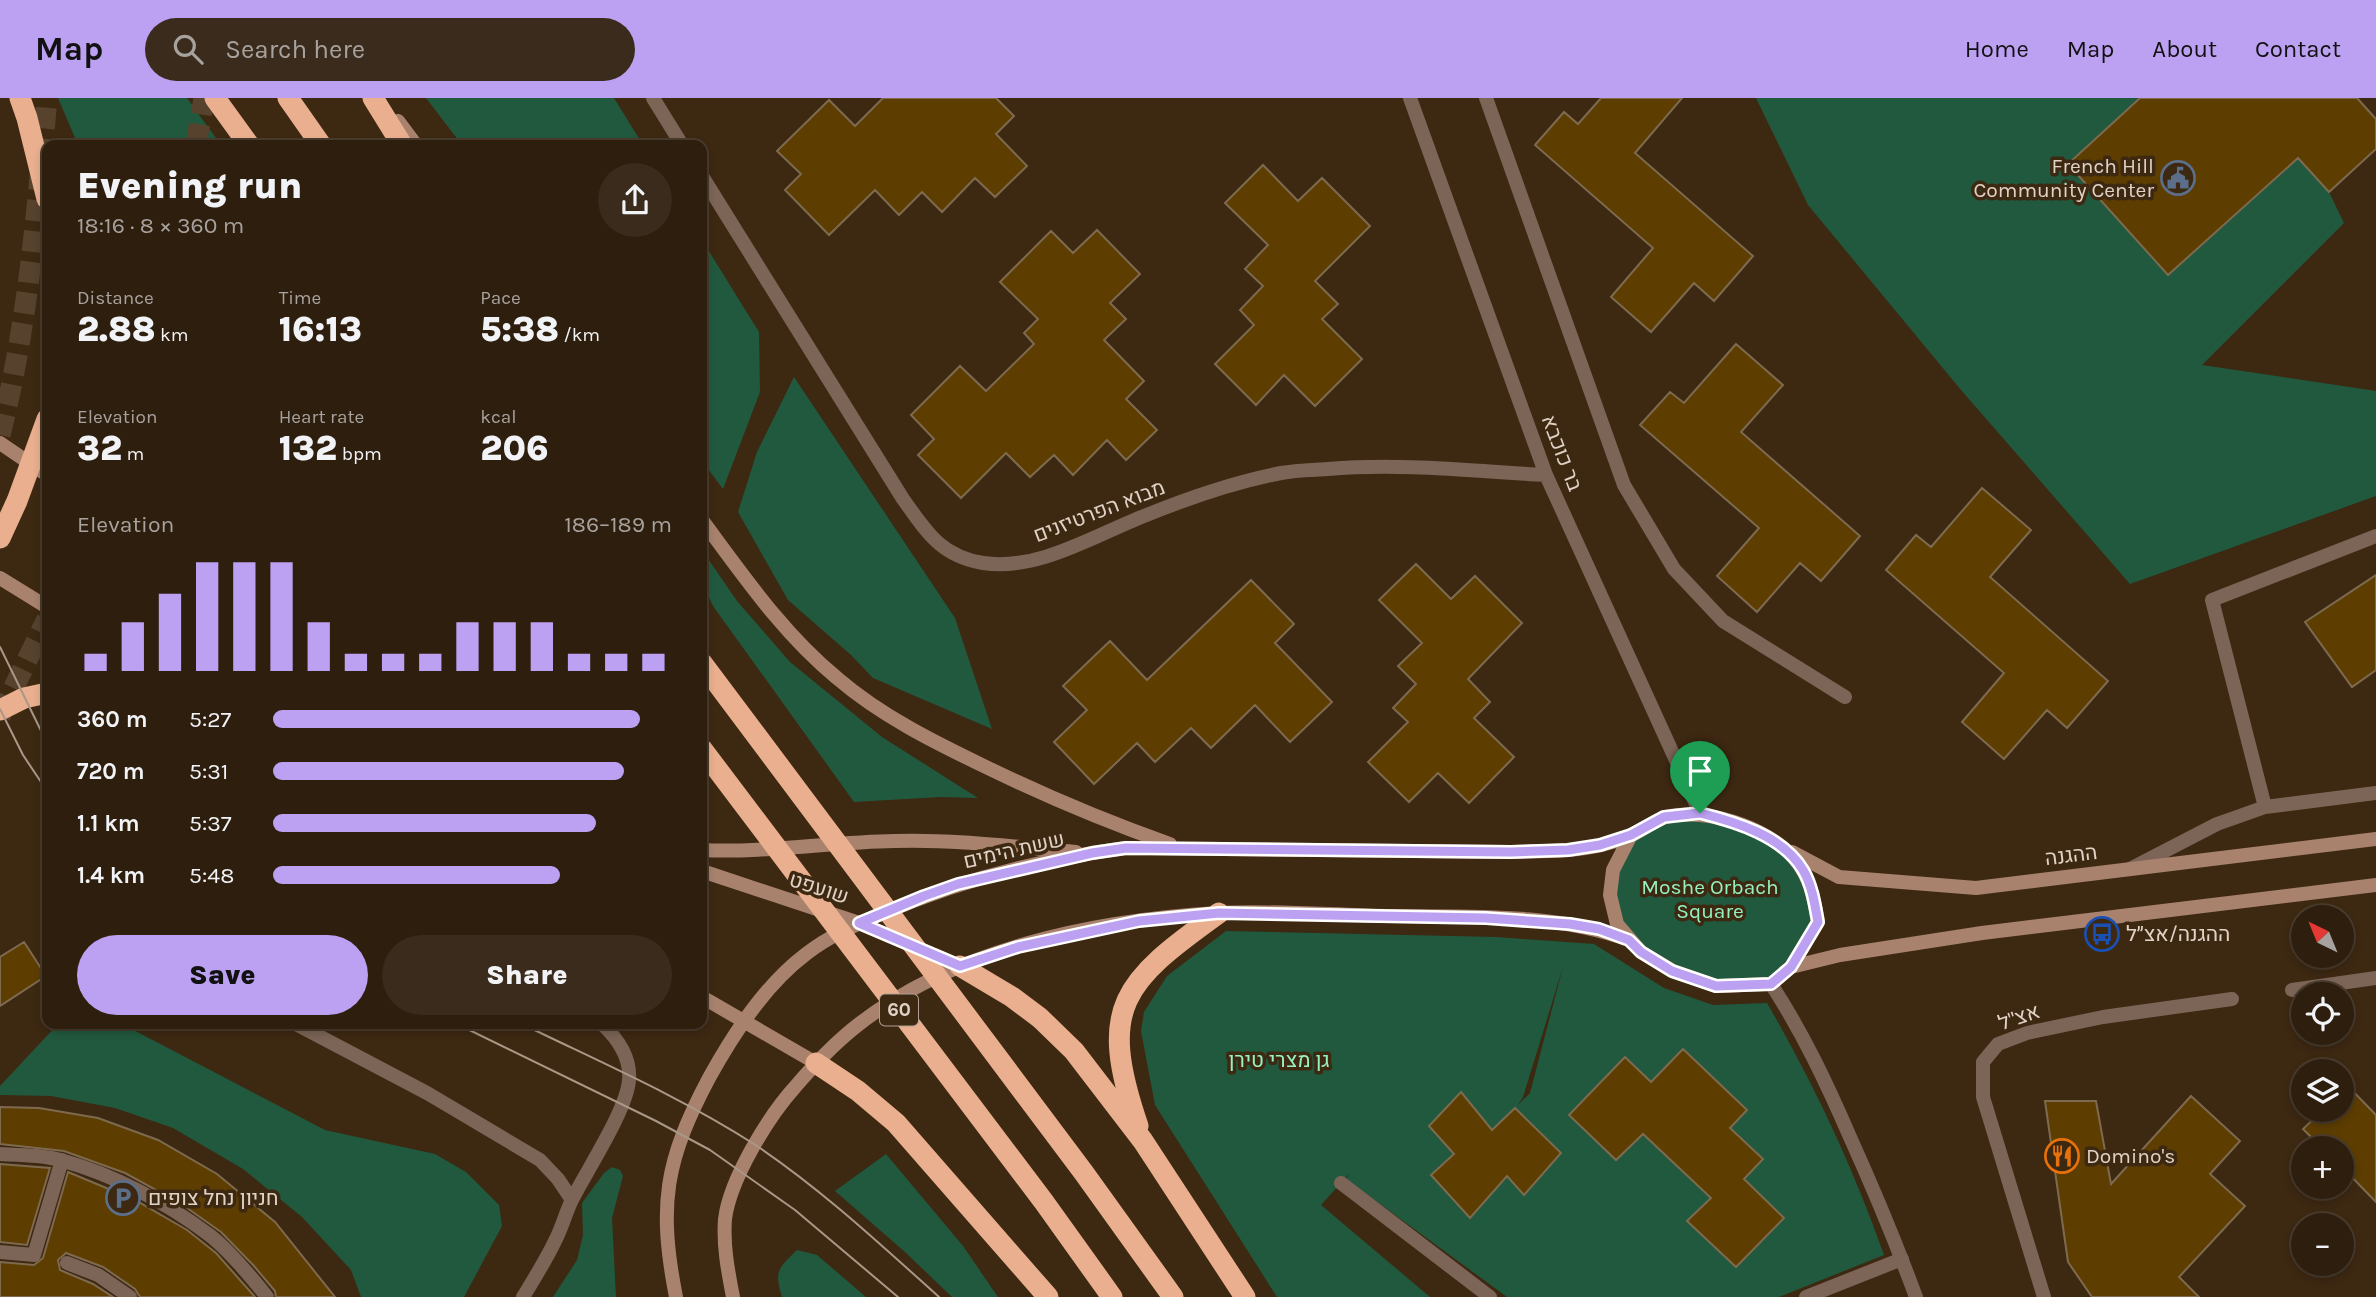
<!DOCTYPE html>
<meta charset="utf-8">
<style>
:root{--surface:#2e1e0e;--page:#3a2b1c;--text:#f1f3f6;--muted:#a7a29e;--line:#493c2e;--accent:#bca0f2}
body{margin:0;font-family:Karla,Heebo,sans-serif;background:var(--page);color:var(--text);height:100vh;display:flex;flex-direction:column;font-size:26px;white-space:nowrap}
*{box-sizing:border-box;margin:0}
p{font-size:23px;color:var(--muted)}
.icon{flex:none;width:38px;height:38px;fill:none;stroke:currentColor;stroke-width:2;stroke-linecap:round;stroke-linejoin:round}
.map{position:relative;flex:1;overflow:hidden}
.drawer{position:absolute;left:42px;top:42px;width:665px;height:889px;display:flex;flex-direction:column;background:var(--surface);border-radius:14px;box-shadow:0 4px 10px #0003,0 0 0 2px var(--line)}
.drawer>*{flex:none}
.needle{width:46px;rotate:317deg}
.tools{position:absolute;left:2291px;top:807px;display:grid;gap:14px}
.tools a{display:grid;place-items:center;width:63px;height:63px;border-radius:50%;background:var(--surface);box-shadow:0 4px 10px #0003,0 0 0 2px var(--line);font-size:35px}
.pin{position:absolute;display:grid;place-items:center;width:60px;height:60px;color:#fff;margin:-72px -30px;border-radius:50% 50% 50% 0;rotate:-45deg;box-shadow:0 0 7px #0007}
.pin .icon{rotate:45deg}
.round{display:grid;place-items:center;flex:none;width:74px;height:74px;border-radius:37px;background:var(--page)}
.overview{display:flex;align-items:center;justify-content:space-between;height:119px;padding:0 35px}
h1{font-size:38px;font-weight:800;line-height:52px}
.figures{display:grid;grid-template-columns:repeat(3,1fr);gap:10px;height:119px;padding:7px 35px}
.figures div{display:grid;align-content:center}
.figures b{font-size:35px;font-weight:800}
.figures small{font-size:19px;font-weight:400}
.figures p{font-size:19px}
.chart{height:196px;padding:14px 35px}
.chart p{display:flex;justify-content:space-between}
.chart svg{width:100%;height:126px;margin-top:7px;stroke:var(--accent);stroke-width:6}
.primary-button{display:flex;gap:14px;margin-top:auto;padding:14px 35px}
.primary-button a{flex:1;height:80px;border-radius:42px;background:var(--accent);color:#111;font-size:28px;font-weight:800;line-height:80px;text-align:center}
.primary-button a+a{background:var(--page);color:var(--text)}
ul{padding:0 35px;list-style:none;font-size:23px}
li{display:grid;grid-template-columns:112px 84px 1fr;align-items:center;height:52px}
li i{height:18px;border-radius:9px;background:var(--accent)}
header{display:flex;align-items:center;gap:42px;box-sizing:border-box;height:98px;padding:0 35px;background:var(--accent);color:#111}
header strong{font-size:33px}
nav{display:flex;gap:38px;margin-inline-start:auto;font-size:24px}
.search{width:490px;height:63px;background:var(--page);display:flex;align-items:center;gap:18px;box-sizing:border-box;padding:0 24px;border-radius:38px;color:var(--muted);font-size:26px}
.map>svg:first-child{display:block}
.green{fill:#21593e;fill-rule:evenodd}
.building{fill:#5d3d00;stroke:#7d6a4f;stroke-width:2}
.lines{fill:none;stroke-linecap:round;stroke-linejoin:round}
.highway-tunnel{stroke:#56422d;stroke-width:21;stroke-dasharray:21 10;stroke-linecap:butt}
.lane{stroke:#7c6457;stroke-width:14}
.street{stroke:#7c6457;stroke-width:14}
.secondary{stroke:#a8826d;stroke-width:14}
.highway{stroke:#e9af8e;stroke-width:21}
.tram{stroke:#a99888;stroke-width:2}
.route-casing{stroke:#fff;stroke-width:14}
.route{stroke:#bca0f2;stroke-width:9}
.labels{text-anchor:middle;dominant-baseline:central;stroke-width:7;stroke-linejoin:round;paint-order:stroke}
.shield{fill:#3d2812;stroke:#b09f90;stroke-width:2}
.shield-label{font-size:19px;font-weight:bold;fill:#e1d2c6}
.poi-label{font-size:21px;fill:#e1d2c6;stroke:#3d2812;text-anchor:start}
.street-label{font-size:21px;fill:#e1d2c6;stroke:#3d2812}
.park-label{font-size:21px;fill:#96f1c0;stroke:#3d2812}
</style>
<header>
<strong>Map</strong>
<div class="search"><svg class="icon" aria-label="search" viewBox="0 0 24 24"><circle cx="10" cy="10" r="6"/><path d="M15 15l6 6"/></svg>Search here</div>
<nav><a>Home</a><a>Map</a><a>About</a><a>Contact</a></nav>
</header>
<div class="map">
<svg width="2376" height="1199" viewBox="0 0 2376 1199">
<rect width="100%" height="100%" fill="#3d2812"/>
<path class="green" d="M 58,0 L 187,0 L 221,47 L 78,47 Z
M 426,0 L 614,0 L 643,47 L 462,47 Z
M 1756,0 L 2140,0 L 2068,66 L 2168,177 L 2298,60 L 2329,94 L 2344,125 L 2202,267 L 2376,293 L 2376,398 L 2130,486 L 1961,292 L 1808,107 Z
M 702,142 L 759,234 L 760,294 L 723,391 L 702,363 Z
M 794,279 L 955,520 L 992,631 L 873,580 L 851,557 L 788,502 L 738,414 L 757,354 Z
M 702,452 L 737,503 L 790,564 L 882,639 L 978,700 L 941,699 L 854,704 L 713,508 L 702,485 Z
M 1664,720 L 1739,725 L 1803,771 L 1818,824 L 1771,886 L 1716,888 L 1673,873 L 1617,826 L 1613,772 L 1631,737 Z
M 1226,833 L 1496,839 L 1594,846 L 1664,890 L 1713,907 L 1767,905 C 1814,986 1853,1069 1884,1157 L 1779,1199 L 1507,1199 L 1346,1081 L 1350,1075 L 1321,1107 L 1430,1199 L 1277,1199 L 1155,1007 L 1141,933 L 1144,914 L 1167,878 ZM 1563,869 L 1530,995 L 1518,1007 L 1523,999 ZM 1683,951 L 1747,1012 L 1730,1030 L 1763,1061 L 1743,1081 L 1784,1120 L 1736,1169 L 1687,1123 L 1711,1100 L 1660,1019 L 1616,1062 L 1570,1018 L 1625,959 L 1651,984 ZM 1461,995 L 1492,1032 L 1515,1010 L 1561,1055 L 1524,1096 L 1507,1078 L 1470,1120 L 1431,1077 L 1454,1056 L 1429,1028 Z
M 58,926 L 122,926 L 325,1032 L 435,1056 L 466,1074 L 499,1107 L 502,1128 L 464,1199 L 361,1199 L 351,1172 L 302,1119 L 243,1071 L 173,1030 L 115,1010 L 51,998 L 0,997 L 0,988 Z
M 886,1056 L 963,1148 L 998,1199 L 952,1199 L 905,1154 L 835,1093 Z
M 612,1069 L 620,1072 L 623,1078 L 612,1120 L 616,1199 L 553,1199 L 577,1162 L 583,1137 L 582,1105 L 604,1075 Z
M 797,1152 L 817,1157 L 866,1199 L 782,1199 C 774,1172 778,1171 797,1152 Z"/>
<path class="building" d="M 883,0 L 996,0 L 1014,18 L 996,36 L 1027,68 L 995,99 L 975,80 L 942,114 L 922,94 L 899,117 L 875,92 L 829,137 L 785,92 L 801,76 L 777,53 L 829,2 L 855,28 Z
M 1601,0 L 1682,0 L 1635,55 L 1753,158 L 1714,203 L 1694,185 L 1651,234 L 1611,199 L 1653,150 L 1535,47 L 1564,14 L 1578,26 Z
M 2140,0 L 2357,0 L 2376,21 L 2376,51 L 2329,94 L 2298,60 L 2168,177 L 2068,66 Z
M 1263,67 L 1298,103 L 1322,80 L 1370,128 L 1315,183 L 1338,206 L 1322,221 L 1362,261 L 1315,308 L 1284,277 L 1256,307 L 1215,266 L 1254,227 L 1240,212 L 1263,188 L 1245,171 L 1268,147 L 1225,105 Z
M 1097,132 L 1140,176 L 1110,205 L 1126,221 L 1104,242 L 1144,283 L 1126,301 L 1157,332 L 1126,362 L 1107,342 L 1073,377 L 1054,357 L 1030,379 L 1006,355 L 961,400 L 918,357 L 934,341 L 911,317 L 960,268 L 986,293 L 1034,246 L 1024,235 L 1038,221 L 1000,184 L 1051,133 L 1073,155 Z
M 1736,246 L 1783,287 L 1741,334 L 1860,438 L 1821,483 L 1800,465 L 1757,514 L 1717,478 L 1759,430 L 1640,327 L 1670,294 L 1684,305 Z
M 1982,390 L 2031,432 L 1990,479 L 2108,583 L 2067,630 L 2047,612 L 2004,661 L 1962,624 L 2004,575 L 1886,472 L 1916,437 L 1931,449 Z
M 1416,466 L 1451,501 L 1475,478 L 1522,525 L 1468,581 L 1490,604 L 1474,620 L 1514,659 L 1469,705 L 1438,675 L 1409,704 L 1368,664 L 1408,624 L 1393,610 L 1416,586 L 1398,568 L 1422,545 L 1379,502 Z
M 2376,477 L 2376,572 L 2352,589 L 2305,524 Z
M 1251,482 L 1294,526 L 1275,545 L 1332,604 L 1290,644 L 1255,607 L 1211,650 L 1191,630 L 1155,664 L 1137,645 L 1094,686 L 1054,644 L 1087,612 L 1063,588 L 1110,543 L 1147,582 Z
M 24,844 L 46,878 L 0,908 L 0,859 Z
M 1683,951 L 1747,1012 L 1730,1030 L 1763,1061 L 1744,1081 L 1784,1120 L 1736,1169 L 1687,1123 L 1711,1100 L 1643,1036 L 1616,1062 L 1569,1017 L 1625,959 L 1651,984 Z
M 2342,982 L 2376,1017 L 2376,1104 L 2342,1069 L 2342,1050 L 2322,1050 L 2303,1031 L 2323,1012 L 2342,1012 Z
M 1461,994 L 1492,1032 L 1515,1010 L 1561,1055 L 1524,1097 L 1507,1078 L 1470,1120 L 1431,1077 L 1454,1056 L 1429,1028 Z
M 2191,998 L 2240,1043 L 2210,1076 L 2245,1108 L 2179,1179 L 2199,1199 L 2092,1199 L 2068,1164 L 2045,1003 L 2096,1003 L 2111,1086 Z
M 0,1009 L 39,1010 L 98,1020 L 158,1042 L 217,1076 L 275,1124 L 335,1199 L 276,1199 L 275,1193 L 254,1168 L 221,1134 L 180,1105 L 125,1075 L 64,1053 L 0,1046 Z
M 0,1066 L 50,1070 L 27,1147 L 0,1144 Z
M 68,1074 L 135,1102 L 187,1132 L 216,1155 L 255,1199 L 140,1199 L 135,1191 L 103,1169 L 66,1155 L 58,1162 L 60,1172 L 93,1186 L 113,1199 L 0,1199 L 0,1164 L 34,1167 L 43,1160 Z"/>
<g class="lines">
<path class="highway-tunnel" d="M 196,47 L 204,0
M 0,337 C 28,227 37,113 47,0
M 0,618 L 47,521"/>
<path class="lane" d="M 1486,0 L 1624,387 L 1674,471 L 1723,523 L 1845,599
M 2265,709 L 2212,502 L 2376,438
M 2130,771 L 2217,726 L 2265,709 L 2376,695
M 2292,892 L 2376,880
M 296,926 L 427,995 L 540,1062 L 558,1081 L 572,1102
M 0,1056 C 21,1057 43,1057 64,1063 C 114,1077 167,1105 208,1136 C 225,1148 254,1182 267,1199
M 1341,1085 L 1490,1199
M 0,1154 L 34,1157 L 62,1062
M 67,1165 L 98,1177 L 130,1199
M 523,1199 C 534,1181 546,1162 555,1143 C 563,1128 566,1112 574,1098 C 589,1069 627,1011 629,982 C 631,959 617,940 602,926
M 1806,1199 L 1902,1161
M 2044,1199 L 1983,999 L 1983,964 L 1998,946 L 2027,935 L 2103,919 L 2232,901"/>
<path class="street" d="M 653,0 L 682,47
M 1410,0 L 1546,377 L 1700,715
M 702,78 L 903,401 C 926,433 940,458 983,465 C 1039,473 1093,438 1144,418 C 1188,400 1234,384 1281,375 C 1296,372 1313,372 1328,371 C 1401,365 1473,373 1546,377
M 1771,886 C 1803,935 1827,986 1850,1039 C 1874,1092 1896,1145 1916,1199"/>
<path class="secondary" d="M 398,23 L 416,47
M 0,345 L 47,377
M 702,422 C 743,477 783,536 837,580 C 881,618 936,645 988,670 C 1048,699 1107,724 1170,746
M 0,480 L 47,509
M 702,752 C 766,755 830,744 894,743 C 955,741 1016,749 1076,754
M 1792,754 L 1839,779 L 1976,790 L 2376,741
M 702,773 L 859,825 L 960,868
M 1791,869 L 1840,857 L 1982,835 L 2376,787
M 702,899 L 816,965
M 676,1199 C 658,1107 665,1063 709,980 C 734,935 765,887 806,856 C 829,838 855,827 881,816 C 958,783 1043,761 1126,750 L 1511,754 C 1541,753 1572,754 1602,747 C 1612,744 1623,741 1632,737 C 1643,732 1654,722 1666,719 C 1708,708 1782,733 1803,773 C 1812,788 1815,807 1818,824 L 1791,869 L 1771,886 L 1716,888 L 1673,873 L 1641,854 L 1617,826 L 1610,797 L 1613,772 L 1631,737
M 733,1199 C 728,1173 723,1148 725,1121 C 730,1081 768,1019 795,989 C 813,968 833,947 854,930 C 952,851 1095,822 1218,815 C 1273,812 1330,817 1386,818 C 1467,819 1552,814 1629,842"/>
<path class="highway" d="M 20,0 L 27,20 L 47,101
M 215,0 L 249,47
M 288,0 L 321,47
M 373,0 L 402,47
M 0,440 L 17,403 L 47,321
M 702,565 L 1084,1075 L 1173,1199
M 0,612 L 24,600 L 47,595
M 702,651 L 1044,1104 L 1112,1199
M 960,868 L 1012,899 L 1040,920 L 1074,953 L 1143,1043 L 1245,1199
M 816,965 L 858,993 L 896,1025 L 1048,1199
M 1138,1028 C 1097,908 1123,884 1219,815"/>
<path class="tram" d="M 0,549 L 47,645
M 0,611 L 23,657 L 47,693
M 457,926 L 656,1023 L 710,1052 L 795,1112 L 898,1199
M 522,926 C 600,964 681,999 754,1046 C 820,1090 880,1146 939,1199"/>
</g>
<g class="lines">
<g class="route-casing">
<path id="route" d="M 1700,715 C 1736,724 1783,738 1803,772 C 1812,787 1815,807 1818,824 L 1791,869 L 1771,886 L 1716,888 L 1672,873 L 1641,854 L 1629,842 L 1599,831 L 1570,826 L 1486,820 L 1219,815 L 1139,823 L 1018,849 L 960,868 L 859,825 L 924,798 L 958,786 L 1092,755 L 1126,750 L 1511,754 L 1568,752 L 1600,747 L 1631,737 L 1664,719 Z"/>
</g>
<use href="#route" class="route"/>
</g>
<defs>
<g id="civic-ring" transform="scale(1.75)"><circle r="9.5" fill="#3d2812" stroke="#5c6f8a" stroke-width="1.5"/><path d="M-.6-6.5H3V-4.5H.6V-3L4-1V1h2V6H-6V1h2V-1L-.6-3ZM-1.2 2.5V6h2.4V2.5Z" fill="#5c6f8a"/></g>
<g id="bus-ring" transform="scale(1.75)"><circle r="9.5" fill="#3d2812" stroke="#1a4fb4" stroke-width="1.5"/><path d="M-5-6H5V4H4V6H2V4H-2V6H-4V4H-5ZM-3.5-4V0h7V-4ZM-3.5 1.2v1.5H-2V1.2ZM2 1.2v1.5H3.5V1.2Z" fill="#1a4fb4"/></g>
<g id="restaurant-ring" transform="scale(1.75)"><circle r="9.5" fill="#3d2812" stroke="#e8710a" stroke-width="1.5"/><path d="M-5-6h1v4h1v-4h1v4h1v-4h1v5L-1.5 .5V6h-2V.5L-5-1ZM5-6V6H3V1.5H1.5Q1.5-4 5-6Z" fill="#e8710a"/></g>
<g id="parking-ring" transform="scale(1.75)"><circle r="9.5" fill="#3d2812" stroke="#5c6f8a" stroke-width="1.5"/><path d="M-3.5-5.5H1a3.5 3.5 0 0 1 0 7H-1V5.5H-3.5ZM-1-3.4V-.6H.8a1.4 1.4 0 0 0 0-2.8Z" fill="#5c6f8a"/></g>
</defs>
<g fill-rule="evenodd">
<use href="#civic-ring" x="2178" y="80"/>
<use href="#bus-ring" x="2102" y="836"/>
<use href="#restaurant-ring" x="2062" y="1058"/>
<use href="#parking-ring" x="123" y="1100"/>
</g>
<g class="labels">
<rect class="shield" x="880" y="896.5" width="38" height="31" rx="5"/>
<g class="shield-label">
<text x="899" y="912">60</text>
</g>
<g class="poi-label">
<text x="2154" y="68" text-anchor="end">French Hill<tspan x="2154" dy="24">Community Center</tspan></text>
<text x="2126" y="836">ההגנה/אצ״ל</text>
<text x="2086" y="1058">Domino's</text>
<text x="148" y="1100">חניון נחל צופים</text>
</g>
<g class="street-label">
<text transform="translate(1562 355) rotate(69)">בר כוכבא</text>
<text transform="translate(1099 413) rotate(-21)">מבוא הפרטיזנים</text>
<text transform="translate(1014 752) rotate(-13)">ששת הימים</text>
<text transform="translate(2071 757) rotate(-7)">ההגנה</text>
<text transform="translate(819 790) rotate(18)">שועפט</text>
<text transform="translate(2019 919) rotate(-19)">אצ"ל</text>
</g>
<g class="park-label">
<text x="1710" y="789">Moshe Orbach<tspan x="1710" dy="24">Square</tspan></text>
<text x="1279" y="962">גן מצרי טירן</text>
</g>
</g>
</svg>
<div class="tools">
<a><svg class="needle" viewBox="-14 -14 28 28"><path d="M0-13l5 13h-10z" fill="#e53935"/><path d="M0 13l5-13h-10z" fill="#a7a29e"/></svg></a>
<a><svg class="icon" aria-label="locate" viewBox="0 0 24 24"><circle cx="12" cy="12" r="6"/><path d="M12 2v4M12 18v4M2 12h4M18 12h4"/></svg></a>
<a><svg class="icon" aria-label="layers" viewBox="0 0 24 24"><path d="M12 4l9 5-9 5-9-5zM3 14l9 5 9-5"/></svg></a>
<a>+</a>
<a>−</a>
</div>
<div class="pin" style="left:1700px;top:715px;background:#1e9e55"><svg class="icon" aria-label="arrive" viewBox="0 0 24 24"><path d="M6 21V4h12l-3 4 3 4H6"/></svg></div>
<section class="drawer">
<div class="overview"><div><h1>Evening run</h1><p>18:16 · 8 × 360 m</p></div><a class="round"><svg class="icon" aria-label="share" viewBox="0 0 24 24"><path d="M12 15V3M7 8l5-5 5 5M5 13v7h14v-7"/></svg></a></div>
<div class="figures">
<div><p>Distance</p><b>2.88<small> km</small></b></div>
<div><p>Time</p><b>16:13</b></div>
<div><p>Pace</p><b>5:38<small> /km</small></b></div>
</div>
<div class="figures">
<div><p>Elevation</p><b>32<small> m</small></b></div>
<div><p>Heart rate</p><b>132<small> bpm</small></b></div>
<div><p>kcal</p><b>206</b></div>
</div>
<div class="chart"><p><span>Elevation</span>186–189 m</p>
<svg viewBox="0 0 160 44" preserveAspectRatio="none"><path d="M5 44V38M15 44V27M25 44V17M35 44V6M45 44V6M55 44V6M65 44V27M75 44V38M85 44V38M95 44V38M105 44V27M115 44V27M125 44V27M135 44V38M145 44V38M155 44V38"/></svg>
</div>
<ul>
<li><b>360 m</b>5:27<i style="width:92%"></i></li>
<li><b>720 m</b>5:31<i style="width:88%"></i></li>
<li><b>1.1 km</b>5:37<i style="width:81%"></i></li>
<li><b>1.4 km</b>5:48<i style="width:72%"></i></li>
</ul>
<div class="primary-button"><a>Save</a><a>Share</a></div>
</section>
</div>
